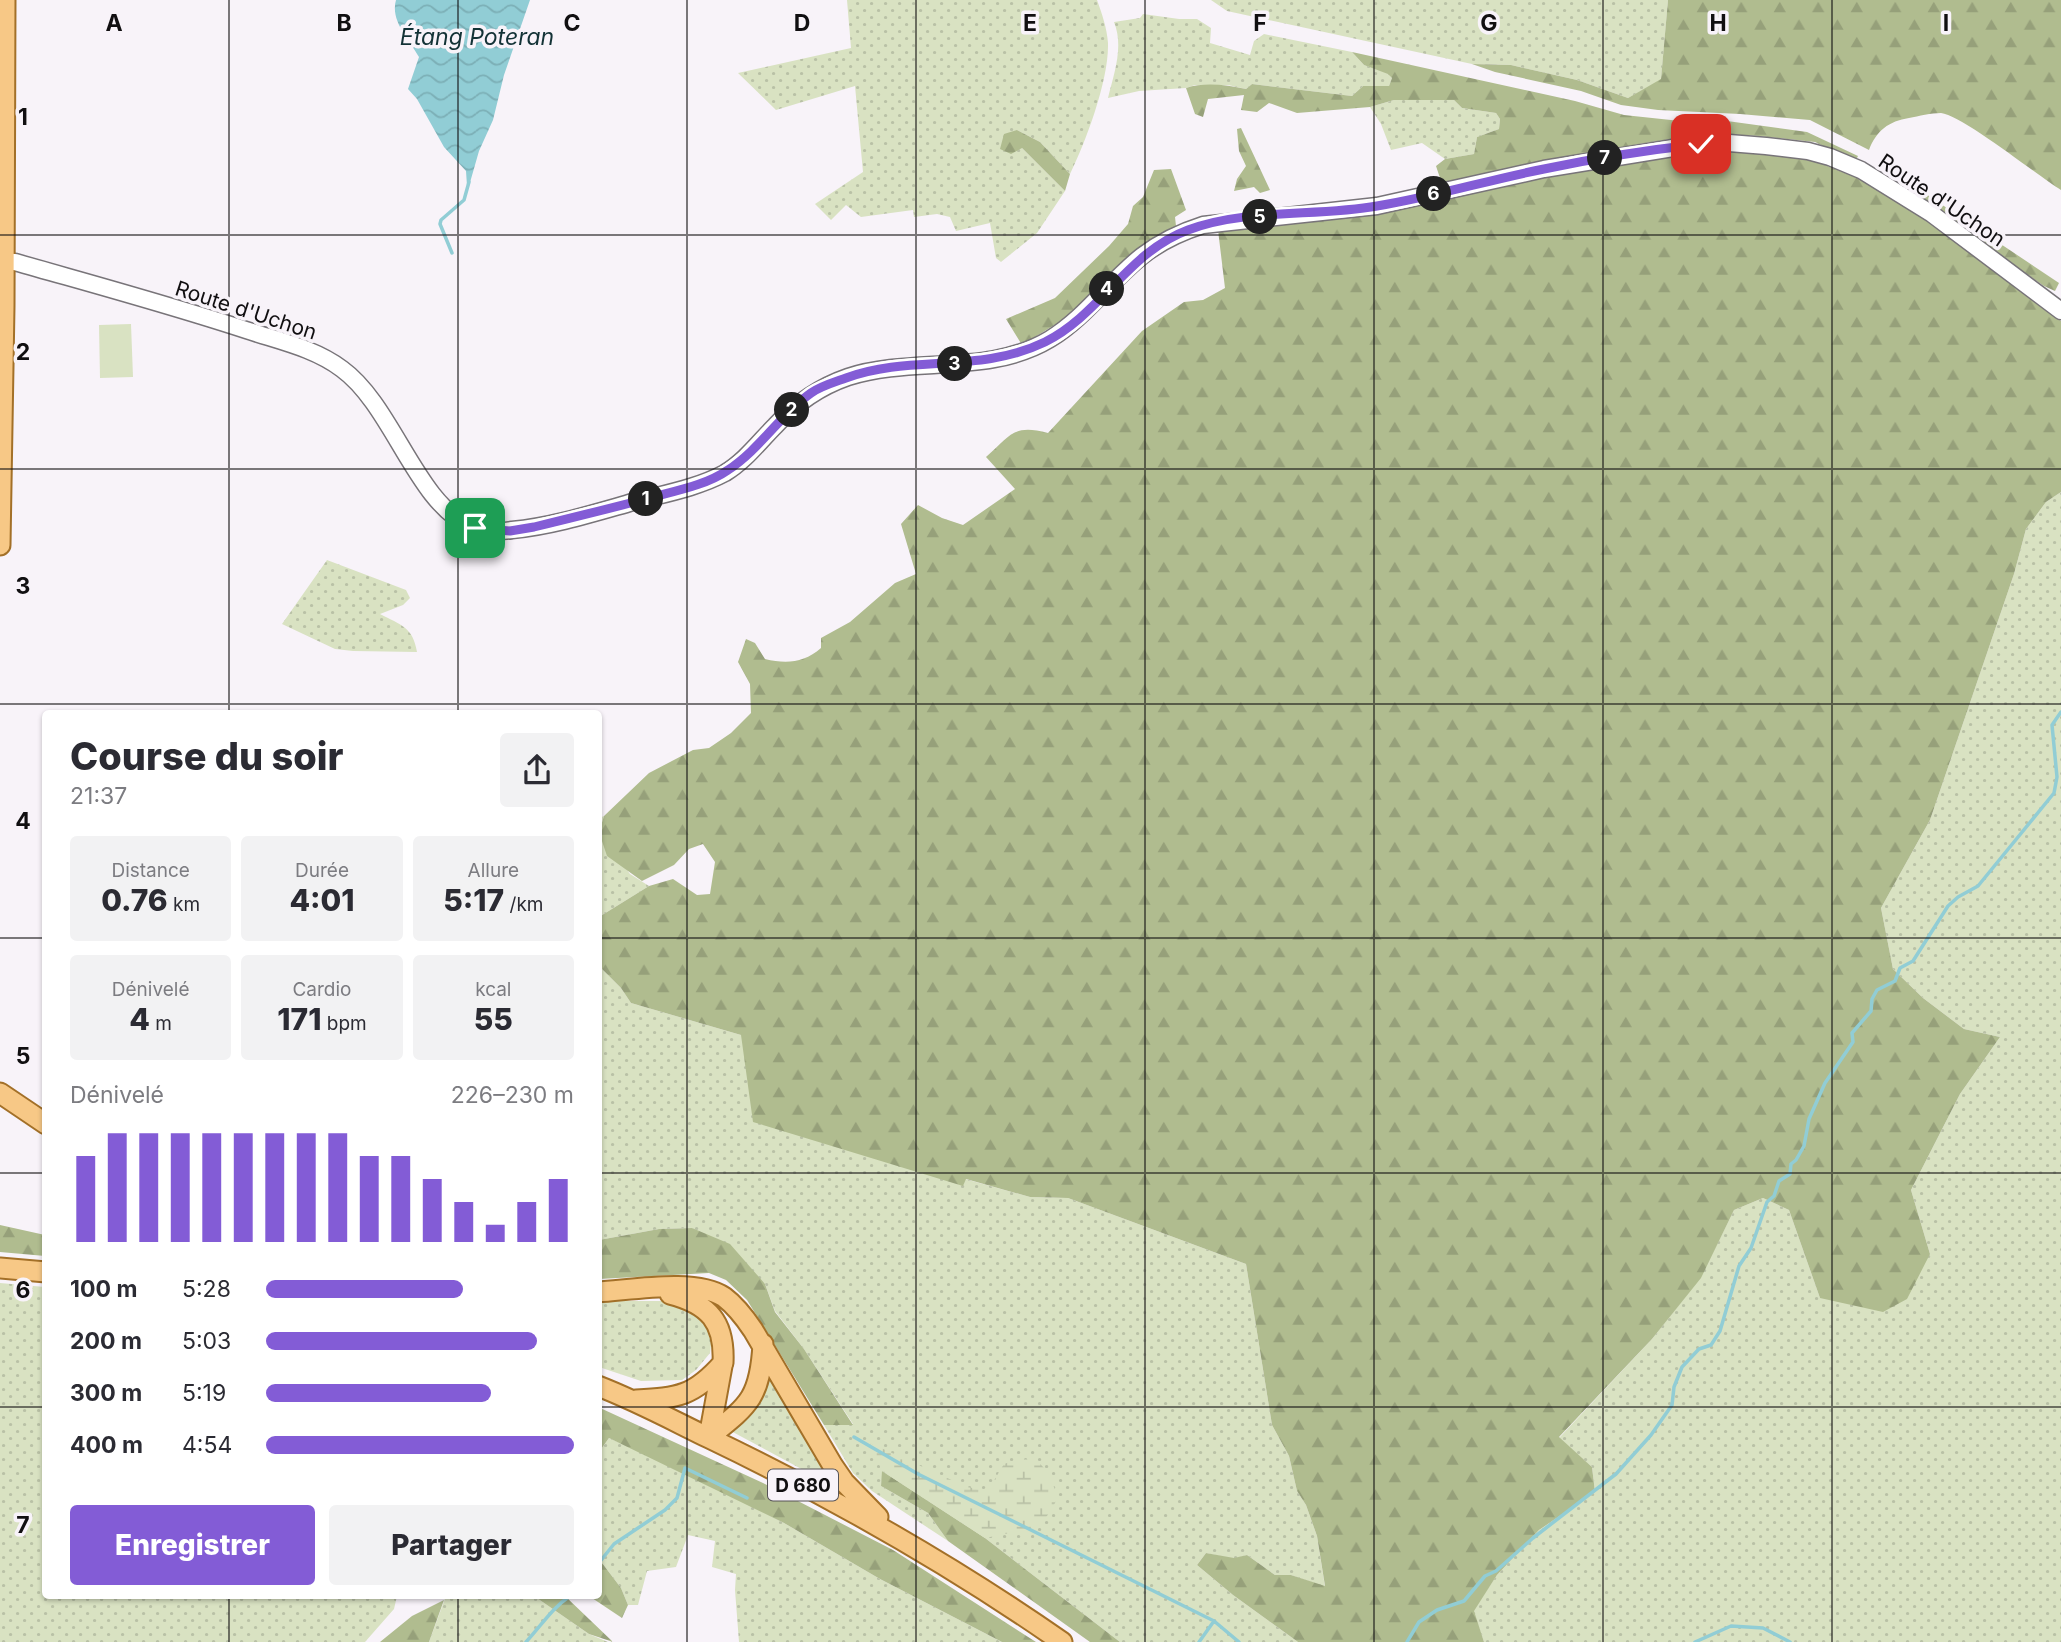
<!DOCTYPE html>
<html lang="fr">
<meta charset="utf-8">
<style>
:root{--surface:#fff;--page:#f2f2f3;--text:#2b2b33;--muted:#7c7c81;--accent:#835cd6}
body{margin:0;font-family:Inter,sans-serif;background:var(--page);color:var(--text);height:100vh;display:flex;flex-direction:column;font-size:26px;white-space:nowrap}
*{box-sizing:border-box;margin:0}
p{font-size:23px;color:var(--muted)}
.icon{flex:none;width:38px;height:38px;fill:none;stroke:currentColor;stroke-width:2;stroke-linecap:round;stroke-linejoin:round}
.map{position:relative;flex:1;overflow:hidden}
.side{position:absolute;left:42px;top:710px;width:560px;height:889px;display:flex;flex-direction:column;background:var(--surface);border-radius:7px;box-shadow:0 2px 5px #0004}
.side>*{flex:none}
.pin{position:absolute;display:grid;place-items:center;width:60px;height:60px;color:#fff;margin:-30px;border-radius:14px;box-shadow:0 4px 10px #0006}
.km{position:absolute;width:35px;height:35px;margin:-18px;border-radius:50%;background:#222;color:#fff;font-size:19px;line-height:35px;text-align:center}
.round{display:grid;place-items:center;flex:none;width:74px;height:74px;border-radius:7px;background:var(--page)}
.head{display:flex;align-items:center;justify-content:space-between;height:119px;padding:0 28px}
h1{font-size:38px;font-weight:800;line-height:52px}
.stats{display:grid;grid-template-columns:repeat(3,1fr);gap:10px;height:119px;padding:7px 28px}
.stats div{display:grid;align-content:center;border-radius:7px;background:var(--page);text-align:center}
.stats b{font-size:30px;font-weight:800}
.stats small{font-size:19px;font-weight:400}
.stats p{font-size:19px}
.chart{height:196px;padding:14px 28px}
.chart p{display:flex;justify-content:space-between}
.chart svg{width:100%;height:126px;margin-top:7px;stroke:var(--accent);stroke-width:6}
.cta{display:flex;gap:14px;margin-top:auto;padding:14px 28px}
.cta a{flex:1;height:80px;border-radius:7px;background:var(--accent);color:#fff;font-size:28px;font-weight:800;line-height:80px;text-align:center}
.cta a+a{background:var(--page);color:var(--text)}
ul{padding:0 28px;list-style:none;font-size:23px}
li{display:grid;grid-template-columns:112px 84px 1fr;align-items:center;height:52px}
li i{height:18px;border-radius:9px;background:var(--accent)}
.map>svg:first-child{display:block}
.grass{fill:url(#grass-dots)}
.forest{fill:url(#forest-firs)}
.wetland{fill:url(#wetland-marsh)}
.pitch{fill:#d9e2c2}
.water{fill:url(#water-waves)}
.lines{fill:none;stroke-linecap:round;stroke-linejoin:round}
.stream{stroke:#91cdd5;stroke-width:3.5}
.minor-casing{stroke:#787479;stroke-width:19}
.major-casing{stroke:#a37028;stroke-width:23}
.minor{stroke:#fff;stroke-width:16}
.major{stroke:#f7c886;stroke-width:19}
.route-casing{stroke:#fff;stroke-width:14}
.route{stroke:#835cd6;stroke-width:9}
.grid{fill:none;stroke:#110f11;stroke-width:2;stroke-opacity:0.55}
.labels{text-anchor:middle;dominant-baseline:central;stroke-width:7;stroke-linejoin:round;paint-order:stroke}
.shield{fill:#f8f3f9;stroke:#565357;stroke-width:2}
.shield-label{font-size:19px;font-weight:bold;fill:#110f11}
.street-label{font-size:21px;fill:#110f11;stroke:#f8f3f9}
.water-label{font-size:23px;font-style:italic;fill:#133236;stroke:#f8f3f9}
.grid-label{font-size:23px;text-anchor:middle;font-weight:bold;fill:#110f11;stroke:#f8f3f9;stroke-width:7;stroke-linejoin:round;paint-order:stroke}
</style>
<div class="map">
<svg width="2061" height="1642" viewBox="0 0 2061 1642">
<defs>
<pattern id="grass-dots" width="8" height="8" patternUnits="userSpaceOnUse" patternTransform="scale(1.75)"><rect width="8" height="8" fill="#d9e2c2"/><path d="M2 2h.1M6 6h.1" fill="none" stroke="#b9c1a6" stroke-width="1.8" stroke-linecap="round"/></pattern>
<pattern id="forest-firs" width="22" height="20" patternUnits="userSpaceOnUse" patternTransform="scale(1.75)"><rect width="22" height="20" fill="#b0bc8f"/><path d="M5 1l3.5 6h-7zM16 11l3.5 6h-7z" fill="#96a07a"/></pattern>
<pattern id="wetland-marsh" width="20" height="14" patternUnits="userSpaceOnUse" patternTransform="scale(1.75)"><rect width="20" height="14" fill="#d9e2c2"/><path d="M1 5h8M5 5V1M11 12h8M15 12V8" fill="none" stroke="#b9c1a6"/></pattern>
<pattern id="water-waves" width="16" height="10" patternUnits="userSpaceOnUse" patternTransform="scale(1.75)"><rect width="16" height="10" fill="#91cdd5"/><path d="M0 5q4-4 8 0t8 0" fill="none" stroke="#7cafb6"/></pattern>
</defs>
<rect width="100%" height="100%" fill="#f8f3f9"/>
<path class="grass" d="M 847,0 L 1097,0 C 1102,14 1107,28 1108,43 C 1109,80 1086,141 1070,174 L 1040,142 L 1017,130 L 1022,148 L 1065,191 L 1037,233 L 1001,262 L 996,258 L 990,223 L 956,231 L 950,217 L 937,214 L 914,217 L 913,210 L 861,217 L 846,205 L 831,220 L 815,204 L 863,172 L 855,86 L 776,110 L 738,73 L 851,48 Z
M 1211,0 L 1668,0 L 1661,80 L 1628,98 L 1577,80 L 1511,65 L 1472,64 L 1227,11 Z
M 1143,14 L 1179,19 L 1197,19 L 1211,28 L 1210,43 L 1250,55 L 1254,41 L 1264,34 L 1352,52 L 1364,65 L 1388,73 L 1392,78 L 1389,86 L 1363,86 L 1352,96 L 1252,84 L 1246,89 L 1228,85 L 1195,85 L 1186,88 L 1139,91 L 1108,98 C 1114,73 1124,47 1114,22 L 1140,18 Z
M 1394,100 L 1454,100 L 1462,108 L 1496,113 L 1500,119 L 1499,129 L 1477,137 L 1474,154 L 1445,159 L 1422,143 L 1391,150 L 1381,124 L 1370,107 Z
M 2061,492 L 2061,1642 L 1484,1642 L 1473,1611 L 1497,1575 L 1539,1530 L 1595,1492 L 1592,1467 L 1559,1438 L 1652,1339 L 1700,1278 L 1734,1210 L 1763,1198 L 1789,1210 L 1820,1298 L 1930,1254 L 1911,1190 L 1960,1094 L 2000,1037 L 1964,1029 L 1923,998 L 1893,969 L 1881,908 L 1930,820 L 2014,574 L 2026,529 L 2046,502 Z
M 327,560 L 406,590 L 410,598 L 403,605 L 380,614 C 401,625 413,627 417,652 L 353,651 L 335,649 L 282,624 Z
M 604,816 L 599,832 L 630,874 L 649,886 L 599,917 L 599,818 Z
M 599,966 L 621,988 L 631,1003 L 741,1035 L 963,1185 L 965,1179 L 1030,1197 L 1068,1198 L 1246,1264 L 1272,1425 L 1289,1456 L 1297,1491 L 1306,1505 L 1317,1536 L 1325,1587 L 1291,1575 L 1275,1575 L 1247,1555 L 1234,1559 L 1206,1553 L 1197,1565 L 1233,1595 L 1298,1642 L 1120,1642 L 985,1538 L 883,1472 L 881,1486 L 928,1513 L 948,1541 L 872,1491 L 853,1473 L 824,1425 L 853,1424 L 804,1349 L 775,1311 L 765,1284 L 692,1228 L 659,1229 L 599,1240 Z
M 0,1283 L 45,1287 L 46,1596 L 397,1596 L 394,1609 L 365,1642 L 0,1642 Z
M 598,1301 L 672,1301 L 687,1305 L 704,1322 L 712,1336 L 710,1353 L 696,1370 L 682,1380 L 641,1381 L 599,1367 Z
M 768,1366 L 827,1475 L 820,1479 L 729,1430 Z
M 609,1438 L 685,1472 L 784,1523 L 880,1579 L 1002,1642 L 739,1642 L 735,1590 L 736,1574 L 712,1567 L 715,1541 L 688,1535 L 676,1567 L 647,1571 L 638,1605 L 628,1605 L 621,1588 L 599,1559 L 599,1452 Z
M 446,1596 L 534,1596 L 589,1634 L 608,1642 L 429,1642 Z"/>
<path class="forest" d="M 1668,0 L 2061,0 L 2061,190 C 2038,176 1962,115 1941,113 C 1931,113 1919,116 1909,118 C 1889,121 1876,131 1869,150 L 1810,120 L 1740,114 L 1658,110 L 1621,105 L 1581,91 L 1495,72 L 1472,64 L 1511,65 L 1577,80 L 1628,98 L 1661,79 Z
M 1352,52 L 1575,101 L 1624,115 L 1699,123 L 1727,121 L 1807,132 L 1858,156 L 1855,162 L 1815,142 L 1758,136 L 1709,133 L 1639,144 L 1442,184 L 1436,166 L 1445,159 L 1474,154 L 1477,137 L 1499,129 L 1500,119 L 1496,113 L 1462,108 L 1454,100 L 1394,100 L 1370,107 L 1297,113 L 1269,103 L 1257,112 L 1241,110 L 1244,95 L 1208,99 L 1203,117 L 1195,114 L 1186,88 C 1205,82 1226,85 1246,89 L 1252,84 L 1352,96 L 1363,86 L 1389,86 L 1392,78 L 1388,74 L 1364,65 Z
M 1241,128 L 1270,190 L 1260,193 L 1254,187 L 1234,191 L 1237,179 L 1246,166 L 1239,151 L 1237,129 Z
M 1017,130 L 1040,142 L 1070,174 L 1065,191 L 1022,148 L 1011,154 L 1000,149 L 1004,134 Z
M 1716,151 L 1763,152 L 1808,158 L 1862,180 L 1956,239 L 2061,321 L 2061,492 L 2046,502 L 2026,529 L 2014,574 L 1930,820 L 1881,908 L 1893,969 L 1923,998 L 1964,1029 L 2000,1037 L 1960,1094 L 1911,1190 L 1930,1254 L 1907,1299 L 1883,1312 L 1820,1298 L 1789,1210 L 1763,1198 L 1734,1210 L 1701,1278 L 1652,1339 L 1559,1437 L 1592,1467 L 1595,1492 L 1539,1530 L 1497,1575 L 1474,1611 L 1484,1642 L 1298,1642 L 1233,1595 L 1197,1565 L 1206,1553 L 1234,1558 L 1247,1555 L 1275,1575 L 1291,1575 L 1325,1586 L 1317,1536 L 1306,1505 L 1297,1491 L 1289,1456 L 1272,1425 L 1246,1264 L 1068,1198 L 1030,1197 L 966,1179 L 963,1186 L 753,1122 L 741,1035 L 631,1003 L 621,988 L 599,966 L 599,917 L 649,886 L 673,879 L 697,895 L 710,894 L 715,862 L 703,844 L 689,849 L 674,865 L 642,881 L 607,856 L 599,832 L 604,816 L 649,773 L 693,750 L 709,748 L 731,733 L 751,713 L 750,684 L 738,662 L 746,639 L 755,643 L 765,659 C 786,664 804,663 821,648 L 821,638 L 850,622 L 895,583 L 916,574 L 901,524 L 918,505 L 942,518 L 963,525 L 1015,489 L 986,457 C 1011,435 1013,424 1048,433 L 1142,331 L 1184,302 L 1203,300 L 1225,288 L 1218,230 L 1658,156 Z
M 1171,169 L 1186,210 L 1175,217 L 1176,226 L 1142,248 L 1069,316 L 1022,345 L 1006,319 L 1055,298 L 1109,246 L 1128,224 L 1133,206 L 1143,197 L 1154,170 Z
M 1926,194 L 2059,283 L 2055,291 L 2044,286 L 1919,199 Z
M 0,1225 L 45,1235 L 45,1256 L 0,1252 Z
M 692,1228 L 730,1244 L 765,1284 L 775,1312 L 804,1349 L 853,1425 L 824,1425 L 747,1300 L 726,1280 L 709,1273 L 599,1279 L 599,1240 L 659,1229 Z
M 598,1407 L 763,1483 L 893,1550 L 1036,1642 L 1002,1642 L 880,1579 L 784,1523 L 609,1438 L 599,1452 Z
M 882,1471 L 985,1538 L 1120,1642 L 1090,1642 L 948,1541 L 928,1513 L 881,1486 Z
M 599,1559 L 621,1588 L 628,1605 L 622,1618 L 589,1596 L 598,1596 Z
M 534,1596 L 565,1596 L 613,1642 L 589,1634 Z
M 444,1600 L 429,1642 L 380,1642 L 412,1616 Z"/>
<path class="wetland" d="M 870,1443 L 967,1487 L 981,1490 L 990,1487 L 1004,1464 C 1028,1456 1042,1457 1052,1482 C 1055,1489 1058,1496 1055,1503 C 1050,1514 1039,1525 1033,1535 L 1020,1531 L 985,1538 L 882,1471 Z"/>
<path class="pitch" d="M 131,324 L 133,377 L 100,378 L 99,325 Z"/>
<path class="water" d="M 396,0 L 530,0 L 504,75 L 493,120 L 479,151 L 469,186 L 467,186 L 466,171 L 444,147 L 417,99 L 408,89 L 419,57 C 409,39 390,21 396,0 Z"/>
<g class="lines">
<path class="stream" d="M 452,253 L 440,224 L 441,220 L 464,200 L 469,182
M 854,1437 L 918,1474 L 1214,1621 L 1239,1642
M 598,1564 L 614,1544 L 665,1510 L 677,1498 L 685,1468 L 747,1498
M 526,1642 C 541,1626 552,1608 570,1596
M 1199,1642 L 1214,1621
M 1407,1642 L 1419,1622 L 1437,1610 L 1464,1601 L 1485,1576 L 1496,1571 L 1533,1538 L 1616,1474 L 1651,1435 L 1672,1405 L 1674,1387 L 1682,1367 L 1699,1349 L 1711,1345 L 1720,1331 L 1739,1266 L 1751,1248 L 1767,1202 L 1774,1196 L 1779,1181 L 1790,1174 L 1791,1164 L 1796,1160 L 1804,1146 L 1809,1119 L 1825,1083 L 1853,1042 L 1852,1033 L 1871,1011 L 1872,999 L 1877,990 L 1895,981 L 1900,968 L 1913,961 L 1948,906 L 1958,897 L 1978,886 L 2054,793 L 2057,777 L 2052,725 L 2061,712
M 1695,1642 L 1731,1626 L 1763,1628 L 1790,1642"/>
<g class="minor-casing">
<path id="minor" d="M 4,262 L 15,262 C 92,284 170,305 246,330 C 279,341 314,348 342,369 C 393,406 417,505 471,526 C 484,531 499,532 512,530 C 553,526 594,513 633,502 C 663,494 697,488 725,473 C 745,461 759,442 775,426 C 796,403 819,387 848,377 C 913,356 989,376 1050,339 C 1086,317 1109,282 1142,256 C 1160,242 1181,232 1203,225 L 1377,206 L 1544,169 L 1673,148 L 1729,143 L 1766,146 L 1808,151 L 1830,157 L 1861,170 L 1932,214 L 2061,311"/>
</g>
<g class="major-casing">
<path id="major" d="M 0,545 L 4,306 L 5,0
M 0,1093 L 46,1124
M 0,1268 L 46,1272
M 598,1292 C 632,1290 696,1278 724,1297 C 736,1306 745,1318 753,1330 L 833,1466 L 844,1482 L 878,1517
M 598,1386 C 637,1401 672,1420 709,1438 C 832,1497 950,1564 1062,1642
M 636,1400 C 678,1398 694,1396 723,1363 C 725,1322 709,1304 670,1294
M 709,1437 C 749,1405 760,1398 763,1344
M 709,1437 L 722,1366"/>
</g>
<use href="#minor" class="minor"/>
<use href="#major" class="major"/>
</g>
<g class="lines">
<g class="route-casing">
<path id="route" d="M 475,528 L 510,531 L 534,527 C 575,517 616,507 657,496 C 680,490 708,484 728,470 C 760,449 780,415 811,393 C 821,386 835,382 846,378 C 911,354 979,374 1045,342 C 1100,315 1128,252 1188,230 C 1246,208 1317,217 1377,206 C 1433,197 1488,180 1544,169 C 1596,158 1648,150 1701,144"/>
</g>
<use href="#route" class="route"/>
</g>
<path class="grid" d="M 229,0 L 229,714M 458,0 L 458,714M 687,0 L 687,1642M 916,0 L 916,1642M 1145,0 L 1145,1642M 1374,0 L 1374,1642M 1603,0 L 1603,1642M 1832,0 L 1832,1642M 0,235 L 2061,235M 0,469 L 2061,469M 0,704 L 2061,704M 0,938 L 46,938M 598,938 L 2061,938M 0,1173 L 46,1173M 598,1173 L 2061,1173M 0,1407 L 46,1407M 598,1407 L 2061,1407M 229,1596 L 229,1642M 458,1596 L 458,1642"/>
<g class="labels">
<rect class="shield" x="768" y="1469.5" width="70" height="31" rx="5"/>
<g class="shield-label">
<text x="803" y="1485">D 680</text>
</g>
<g class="street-label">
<text transform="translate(1942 200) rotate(34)">Route d'Uchon</text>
<text transform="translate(246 310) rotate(18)">Route d'Uchon</text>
</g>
<g class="water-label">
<text x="477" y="37">Étang Poteran</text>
</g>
</g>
<g class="grid-label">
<text x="114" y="31">A</text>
<text x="344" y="31">B</text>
<text x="572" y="31">C</text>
<text x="802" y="31">D</text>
<text x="1030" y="31">E</text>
<text x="1260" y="31">F</text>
<text x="1489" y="31">G</text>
<text x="1718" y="31">H</text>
<text x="1946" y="31">I</text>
<text x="23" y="125">1</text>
<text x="23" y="360">2</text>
<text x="23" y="594">3</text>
<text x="23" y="829">4</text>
<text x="23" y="1064">5</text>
<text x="23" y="1298">6</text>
<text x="23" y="1533">7</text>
</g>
</svg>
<div class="pin" style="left:475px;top:528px;background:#1e9e55"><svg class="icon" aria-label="arrive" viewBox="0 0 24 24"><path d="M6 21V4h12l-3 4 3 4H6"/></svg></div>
<div class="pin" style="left:1701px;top:144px;background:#d93025"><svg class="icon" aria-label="check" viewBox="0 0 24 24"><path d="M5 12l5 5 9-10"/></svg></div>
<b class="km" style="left:646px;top:499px">1</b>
<b class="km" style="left:792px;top:410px">2</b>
<b class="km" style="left:955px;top:364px">3</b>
<b class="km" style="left:1107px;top:289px">4</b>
<b class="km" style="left:1260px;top:217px">5</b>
<b class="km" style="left:1434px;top:194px">6</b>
<b class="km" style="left:1605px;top:158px">7</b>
<section class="side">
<div class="head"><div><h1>Course du soir</h1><p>21:37</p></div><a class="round"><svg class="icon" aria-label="share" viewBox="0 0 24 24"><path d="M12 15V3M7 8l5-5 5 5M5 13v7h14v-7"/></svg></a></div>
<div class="stats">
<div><p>Distance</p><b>0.76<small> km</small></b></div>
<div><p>Durée</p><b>4:01</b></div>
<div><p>Allure</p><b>5:17<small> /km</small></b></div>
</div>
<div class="stats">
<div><p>Dénivelé</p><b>4<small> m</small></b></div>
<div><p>Cardio</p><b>171<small> bpm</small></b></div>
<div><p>kcal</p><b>55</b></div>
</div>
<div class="chart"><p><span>Dénivelé</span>226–230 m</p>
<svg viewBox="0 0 160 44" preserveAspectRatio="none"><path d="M5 44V14M15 44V6M25 44V6M35 44V6M45 44V6M55 44V6M65 44V6M75 44V6M85 44V6M95 44V14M105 44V14M115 44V22M125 44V30M135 44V38M145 44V30M155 44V22"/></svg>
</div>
<ul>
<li><b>100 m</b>5:28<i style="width:64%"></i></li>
<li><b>200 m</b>5:03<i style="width:88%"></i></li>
<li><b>300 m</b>5:19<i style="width:73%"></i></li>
<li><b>400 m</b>4:54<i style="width:100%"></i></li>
</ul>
<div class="cta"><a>Enregistrer</a><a>Partager</a></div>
</section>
</div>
